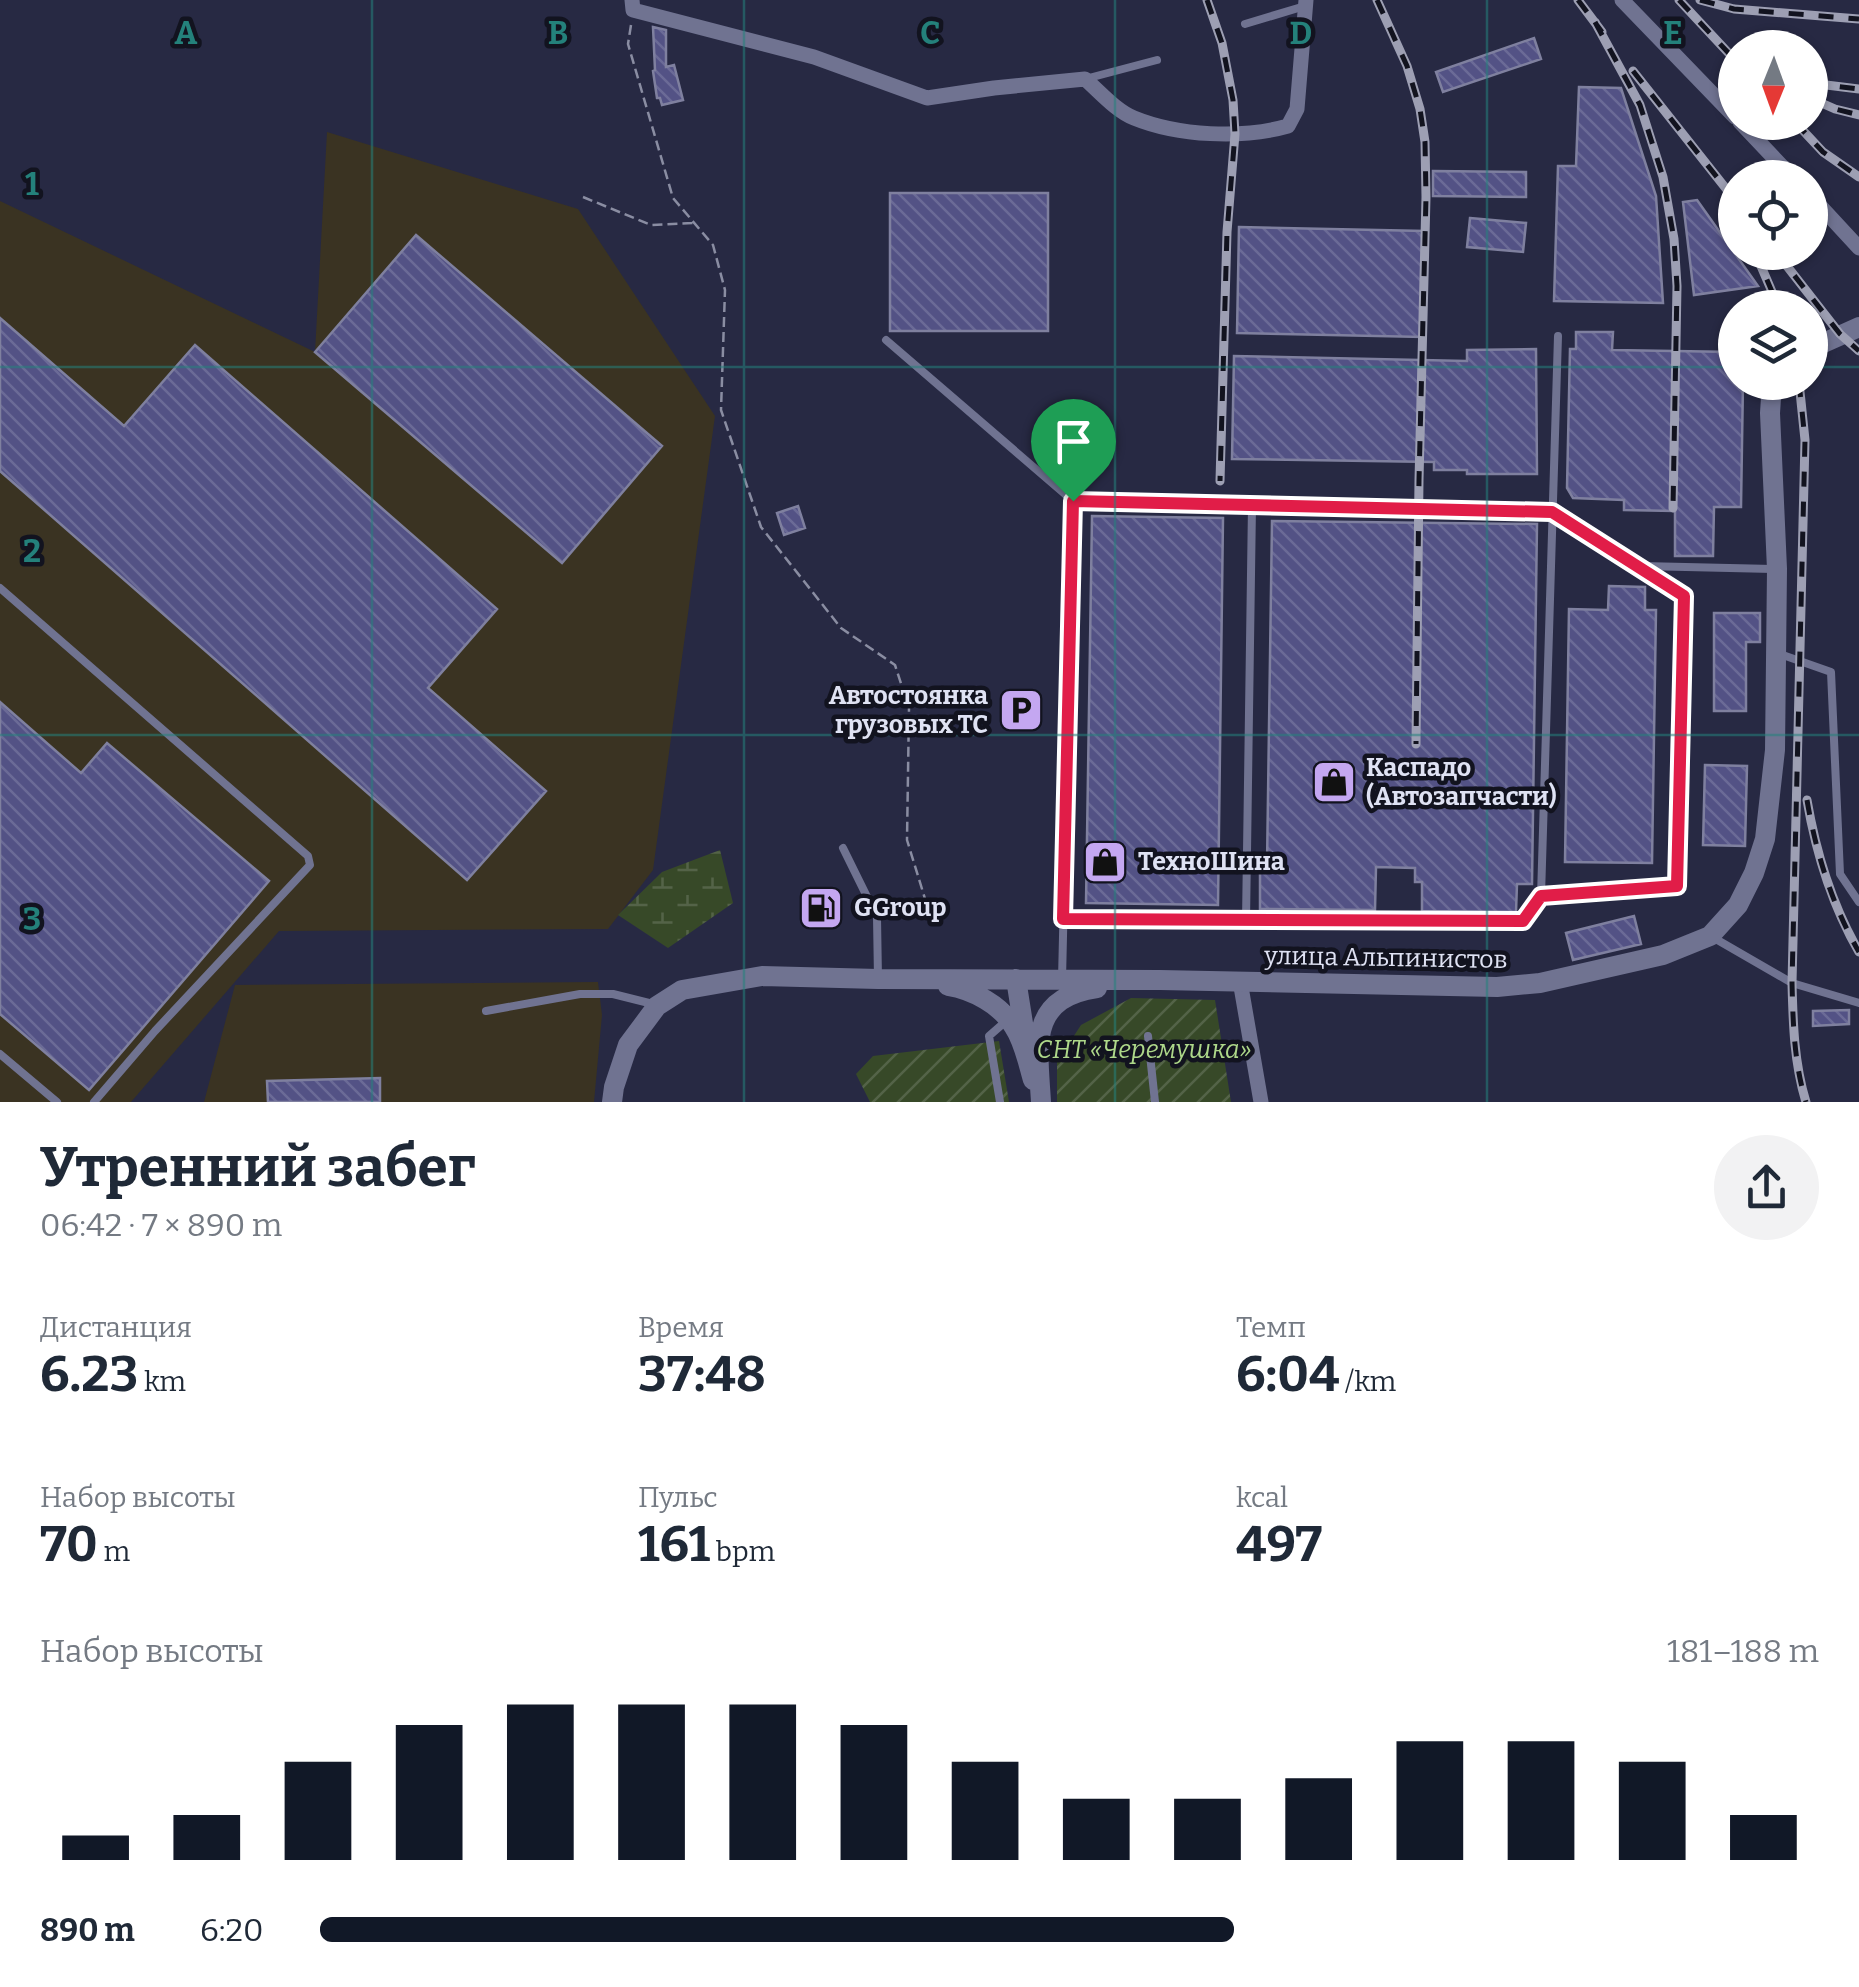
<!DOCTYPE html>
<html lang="ru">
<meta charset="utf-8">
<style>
:root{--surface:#fff;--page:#f2f2f3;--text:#1f2937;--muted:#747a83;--accent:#111827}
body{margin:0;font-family:Bitter,serif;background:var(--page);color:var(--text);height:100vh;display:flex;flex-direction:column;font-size:38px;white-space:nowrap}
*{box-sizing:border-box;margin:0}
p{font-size:32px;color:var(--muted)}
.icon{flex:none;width:55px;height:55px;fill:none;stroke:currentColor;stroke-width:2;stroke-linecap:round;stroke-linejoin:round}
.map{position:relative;height:1102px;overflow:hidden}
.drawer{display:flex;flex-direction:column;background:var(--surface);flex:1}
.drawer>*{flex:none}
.needle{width:65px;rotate:181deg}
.tools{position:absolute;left:1718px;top:30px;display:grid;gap:20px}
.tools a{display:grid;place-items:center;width:110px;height:110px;border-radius:50%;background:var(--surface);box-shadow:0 2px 8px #0004;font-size:50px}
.pin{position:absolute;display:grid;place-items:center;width:85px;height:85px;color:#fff;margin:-102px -42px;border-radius:50% 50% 50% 0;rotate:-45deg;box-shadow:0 0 10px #0007}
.pin .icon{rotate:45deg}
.round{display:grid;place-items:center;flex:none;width:105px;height:105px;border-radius:52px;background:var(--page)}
.headline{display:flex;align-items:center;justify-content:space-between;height:170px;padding:0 40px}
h1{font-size:55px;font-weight:700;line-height:75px}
.metrics{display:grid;grid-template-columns:repeat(3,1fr);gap:15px;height:170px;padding:10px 40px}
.metrics div{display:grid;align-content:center}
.metrics b{font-size:50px;font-weight:700}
.metrics small{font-size:28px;font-weight:400}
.metrics p{font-size:28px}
.chart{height:280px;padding:20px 40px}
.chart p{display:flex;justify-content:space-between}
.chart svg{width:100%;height:180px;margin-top:10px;stroke:var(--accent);stroke-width:6}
ul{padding:0 40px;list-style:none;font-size:32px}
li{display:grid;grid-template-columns:160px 120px 1fr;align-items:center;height:75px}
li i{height:25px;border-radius:12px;background:var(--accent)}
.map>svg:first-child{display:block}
.commercial{fill:#3a3322}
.wetland{fill:url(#wetland-marsh)}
.garden{fill:url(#garden-furrows)}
.building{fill:url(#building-back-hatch);stroke:#7f809f;stroke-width:2.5}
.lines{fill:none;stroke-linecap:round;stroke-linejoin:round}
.path{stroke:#8a8da2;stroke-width:2.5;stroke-dasharray:10 5;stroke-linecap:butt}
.service{stroke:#707391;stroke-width:8}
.minor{stroke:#707391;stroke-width:15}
.secondary{stroke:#707391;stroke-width:20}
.rail-casing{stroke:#9d9fb3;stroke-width:9}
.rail{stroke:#12131f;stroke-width:5;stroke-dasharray:15;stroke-linecap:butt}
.route-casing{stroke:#fff;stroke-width:20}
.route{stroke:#e11d48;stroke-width:12}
.grid{fill:none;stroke:#24817b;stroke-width:2.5;stroke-opacity:0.55}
.labels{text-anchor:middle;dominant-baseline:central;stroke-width:9;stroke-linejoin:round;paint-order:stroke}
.poi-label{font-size:25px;font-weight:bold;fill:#dfe2f3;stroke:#12131f;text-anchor:start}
.street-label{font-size:25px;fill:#dfe2f3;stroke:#12131f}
.park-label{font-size:25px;font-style:italic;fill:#aed88a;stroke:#12131f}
.grid-label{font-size:32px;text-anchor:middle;font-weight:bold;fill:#24817b;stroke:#12131f;stroke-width:9;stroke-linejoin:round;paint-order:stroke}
</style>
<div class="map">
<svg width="1859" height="1102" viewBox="0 0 1859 1102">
<defs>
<pattern id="wetland-marsh" width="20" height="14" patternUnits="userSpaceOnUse" patternTransform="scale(2.5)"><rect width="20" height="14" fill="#374928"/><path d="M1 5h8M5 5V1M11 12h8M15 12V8" fill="none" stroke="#546348"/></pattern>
<pattern id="garden-furrows" width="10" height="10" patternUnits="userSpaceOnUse" patternTransform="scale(2.5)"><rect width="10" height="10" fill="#374928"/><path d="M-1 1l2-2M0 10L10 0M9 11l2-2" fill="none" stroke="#546348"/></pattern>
<pattern id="building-back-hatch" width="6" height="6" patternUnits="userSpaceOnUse" patternTransform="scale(2.5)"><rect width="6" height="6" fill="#535285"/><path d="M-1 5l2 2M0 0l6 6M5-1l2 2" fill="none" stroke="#6b6b97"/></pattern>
</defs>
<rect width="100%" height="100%" fill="#272943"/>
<path class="commercial" d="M 327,132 L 578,209 L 715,416 L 653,870 L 608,929 L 279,931 L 131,1102 L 0,1102 L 0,201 L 315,352 Z
M 598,982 L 602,1015 L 594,1102 L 204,1102 L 235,985 Z"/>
<path class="wetland" d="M 720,850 L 733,903 L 668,948 L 618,915 L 662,872 Z"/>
<path class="garden" d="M 1131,998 L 1215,1000 L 1231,1102 L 1057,1102 L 1057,1062 L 1081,1025 Z
M 999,1041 L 1009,1102 L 870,1102 L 856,1074 L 873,1056 Z"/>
<path class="building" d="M 653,27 L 666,30 L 666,67 L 674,65 L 683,100 L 662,105 L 660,98 L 657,98 L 653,71 L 655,70 Z
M 1534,38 L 1541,59 L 1443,92 L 1436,72 Z
M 1579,87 L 1621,88 L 1656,196 L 1663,303 L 1554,301 L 1558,166 L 1576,166 Z
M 1433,171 L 1526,172 L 1526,197 L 1433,196 Z
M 890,193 L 1048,193 L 1048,331 L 890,331 Z
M 1697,200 L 1758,286 L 1694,295 L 1683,202 Z
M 1470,218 L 1526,223 L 1523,252 L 1467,247 Z
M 1239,227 L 1425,231 L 1423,337 L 1237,333 Z
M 416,235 L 662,446 L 562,563 L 315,352 Z
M 0,318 L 124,426 L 195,345 L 497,609 L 428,688 L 546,791 L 467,880 L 0,471 Z
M 1576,332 L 1613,332 L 1612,350 L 1735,352 L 1735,382 L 1743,382 L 1741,507 L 1714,507 L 1713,556 L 1675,556 L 1675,511 L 1624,510 L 1624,500 L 1573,498 L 1567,488 L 1570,349 L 1576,349 Z
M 1536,349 L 1537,474 L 1467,474 L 1467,470 L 1434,470 L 1434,462 L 1232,459 L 1234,356 L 1467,361 L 1467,350 Z
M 798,506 L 805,528 L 784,535 L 777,513 Z
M 1092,516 L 1223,518 L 1218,905 L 1086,903 Z
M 1272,521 L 1537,524 L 1532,884 L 1517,884 L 1516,912 L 1422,911 L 1422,882 L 1415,882 L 1415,868 L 1376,867 L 1375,910 L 1260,909 L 1260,865 L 1267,865 Z
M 1609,586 L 1645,587 L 1645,610 L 1656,610 L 1652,863 L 1565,862 L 1569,609 L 1608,610 Z
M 1714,613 L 1760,613 L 1760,642 L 1746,642 L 1746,711 L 1714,711 Z
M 0,702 L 81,773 L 107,743 L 269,881 L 89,1090 L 0,1014 Z
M 1705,765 L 1747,766 L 1745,846 L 1703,845 Z
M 1634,916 L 1641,944 L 1573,960 L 1566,933 Z
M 1849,1010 L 1849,1024 L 1813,1026 L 1813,1011 Z
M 380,1078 L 380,1102 L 268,1102 L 267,1081 Z"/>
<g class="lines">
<path class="path" d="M 631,25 L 628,44 L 673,198 L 713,245 L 725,290 L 721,410 L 761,527 L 841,628 L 895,665 L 909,708 L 907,840 L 926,902
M 583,197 L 651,225 L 693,223"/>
<path class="service" d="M 1245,24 L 1305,6
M 1085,79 L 1157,60
M 886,340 L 1073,501 L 1552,511 L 1683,596 L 1677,886 L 1541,896 L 1523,921 L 1063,919
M 1642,566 L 1773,569
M 0,588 L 308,856 L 310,865 L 155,1031 L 94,1102
M 1777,653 L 1831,672 L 1840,874 L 1859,902
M 843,848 L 877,917 L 878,979
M 1541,896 L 1558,336
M 1246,921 L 1252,505
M 1714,938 L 1792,983 L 1859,1003
M 1062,980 L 1073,501
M 486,1011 L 580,994 L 613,994 L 653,1004
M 1148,1036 L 1155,1102
M 0,1054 L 57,1102
M 1000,1102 L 989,1036 L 1005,1022"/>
<path class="minor" d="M 632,0 L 633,10 L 814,57 L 927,98 L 994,88 L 1085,79 C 1099,91 1116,111 1134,118 C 1178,136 1242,139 1288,126 L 1297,109 L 1306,0
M 1622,0 L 1735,117
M 1740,122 L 1793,178
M 1810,195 L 1859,248
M 1240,981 L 1261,1102"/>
<path class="secondary" d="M 1810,349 L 1859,327
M 1016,979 L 1025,1036
M 948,986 C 973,990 1001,1005 1014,1027 C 1024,1042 1028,1063 1033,1080
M 612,1102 L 614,1087 L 628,1045 L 657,1006 L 682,990 L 762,976 L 878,979 L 1160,980 L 1497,987 L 1540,983 L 1663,955 L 1710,936 L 1738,905 L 1754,873 L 1765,839 L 1775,750 L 1777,569 L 1770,413 L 1771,398 L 1777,382
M 1041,1102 C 1038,1048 1027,998 1097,988"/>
<g class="rail-casing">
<path id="rail" d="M 1207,0 L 1222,43 L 1233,100 L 1235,134 L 1227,232 L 1220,481
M 1377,0 L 1407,66 L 1420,109 L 1425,142 L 1426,197 L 1419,480 L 1416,744
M 1578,0 L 1602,32
M 1679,0 L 1735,60
M 1700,0 L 1734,9 L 1859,19
M 1595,22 L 1640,105 L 1663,177 L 1674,239 L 1677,286 L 1673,508
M 1633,71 L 1735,200
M 1810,83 L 1859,89
M 1810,98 L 1835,109 L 1859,115
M 1795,122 L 1823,152 L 1859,177
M 1755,252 L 1779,308
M 1776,252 L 1840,334 L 1859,351
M 1799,382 L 1805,440 L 1792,983 C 1793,1023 1794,1063 1806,1102
M 1807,800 C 1816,853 1832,905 1859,952"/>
</g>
<use href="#rail" class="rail"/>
</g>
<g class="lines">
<g class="route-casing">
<path id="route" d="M 1073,501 L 1552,512 L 1684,596 L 1677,886 L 1541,896 L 1523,921 L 1063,919 Z"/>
</g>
<use href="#route" class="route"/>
</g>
<path class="grid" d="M 372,0 L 372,1102M 744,0 L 744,1102M 1115,0 L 1115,1102M 1487,0 L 1487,1102M 0,367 L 1735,367M 1810,367 L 1859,367M 0,735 L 1859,735"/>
<defs>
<g id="parking-square" transform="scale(2.25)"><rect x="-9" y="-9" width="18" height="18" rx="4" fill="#c4a7f1" stroke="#12131f"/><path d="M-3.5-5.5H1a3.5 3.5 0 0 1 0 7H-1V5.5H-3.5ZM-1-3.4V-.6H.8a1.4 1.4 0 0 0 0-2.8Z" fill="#111"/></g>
<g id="shop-square" transform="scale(2.25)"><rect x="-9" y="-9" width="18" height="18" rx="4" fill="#c4a7f1" stroke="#12131f"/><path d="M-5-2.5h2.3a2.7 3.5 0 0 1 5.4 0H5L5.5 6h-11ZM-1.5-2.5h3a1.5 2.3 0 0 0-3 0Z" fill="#111"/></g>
<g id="fuel-square" transform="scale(2.25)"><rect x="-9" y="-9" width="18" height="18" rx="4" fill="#c4a7f1" stroke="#12131f"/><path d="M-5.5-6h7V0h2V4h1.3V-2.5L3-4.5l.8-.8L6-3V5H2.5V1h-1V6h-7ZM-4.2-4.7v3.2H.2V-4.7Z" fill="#111"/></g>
</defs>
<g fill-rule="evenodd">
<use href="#parking-square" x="1021" y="710"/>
<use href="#shop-square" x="1334" y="782"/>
<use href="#shop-square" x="1105" y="862"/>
<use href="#fuel-square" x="821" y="908"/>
</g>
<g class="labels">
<g class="poi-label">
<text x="988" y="696" text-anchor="end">Автостоянка<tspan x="988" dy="29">грузовых ТС</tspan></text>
<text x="1366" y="768">Каспадо<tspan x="1366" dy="29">(Автозапчасти)</tspan></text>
<text x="1138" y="862">ТехноШина</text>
<text x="854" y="908">GGroup</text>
</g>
<g class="street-label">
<text transform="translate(1386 958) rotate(1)">улица Альпинистов</text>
</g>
<g class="park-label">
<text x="1144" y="1050">СНТ «Черемушка»</text>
</g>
</g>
<g class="grid-label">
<text x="186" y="44">A</text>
<text x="558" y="44">B</text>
<text x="930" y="44">C</text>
<text x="1301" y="44">D</text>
<text x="1673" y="44">E</text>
<text x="32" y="195">1</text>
<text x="32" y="562">2</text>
<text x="32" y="930">3</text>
</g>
</svg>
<div class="tools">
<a><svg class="needle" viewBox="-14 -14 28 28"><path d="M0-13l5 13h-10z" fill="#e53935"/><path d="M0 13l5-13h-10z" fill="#747a83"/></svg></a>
<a><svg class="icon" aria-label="locate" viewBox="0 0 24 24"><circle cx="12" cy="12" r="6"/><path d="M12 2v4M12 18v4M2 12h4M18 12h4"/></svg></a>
<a><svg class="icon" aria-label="layers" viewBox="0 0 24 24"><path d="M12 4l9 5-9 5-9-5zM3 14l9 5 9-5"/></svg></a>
</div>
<div class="pin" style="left:1073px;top:501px;background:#1e9e55"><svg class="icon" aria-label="arrive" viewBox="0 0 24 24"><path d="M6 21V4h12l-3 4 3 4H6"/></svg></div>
</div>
<section class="drawer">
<div class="headline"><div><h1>Утренний забег</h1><p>06:42 · 7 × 890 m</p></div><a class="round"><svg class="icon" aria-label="share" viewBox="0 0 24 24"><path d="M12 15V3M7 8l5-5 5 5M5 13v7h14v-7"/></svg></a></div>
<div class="metrics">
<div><p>Дистанция</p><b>6.23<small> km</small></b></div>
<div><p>Время</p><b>37:48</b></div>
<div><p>Темп</p><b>6:04<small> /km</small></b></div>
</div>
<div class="metrics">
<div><p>Набор высоты</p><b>70<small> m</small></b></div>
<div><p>Пульс</p><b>161<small> bpm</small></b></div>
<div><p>kcal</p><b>497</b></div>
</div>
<div class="chart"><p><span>Набор высоты</span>181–188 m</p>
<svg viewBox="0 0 160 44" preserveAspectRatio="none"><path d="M5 44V38M15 44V33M25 44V20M35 44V11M45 44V6M55 44V6M65 44V6M75 44V11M85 44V20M95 44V29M105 44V29M115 44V24M125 44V15M135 44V15M145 44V20M155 44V33"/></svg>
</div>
<ul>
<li><b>890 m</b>6:20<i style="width:61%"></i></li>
</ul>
</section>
